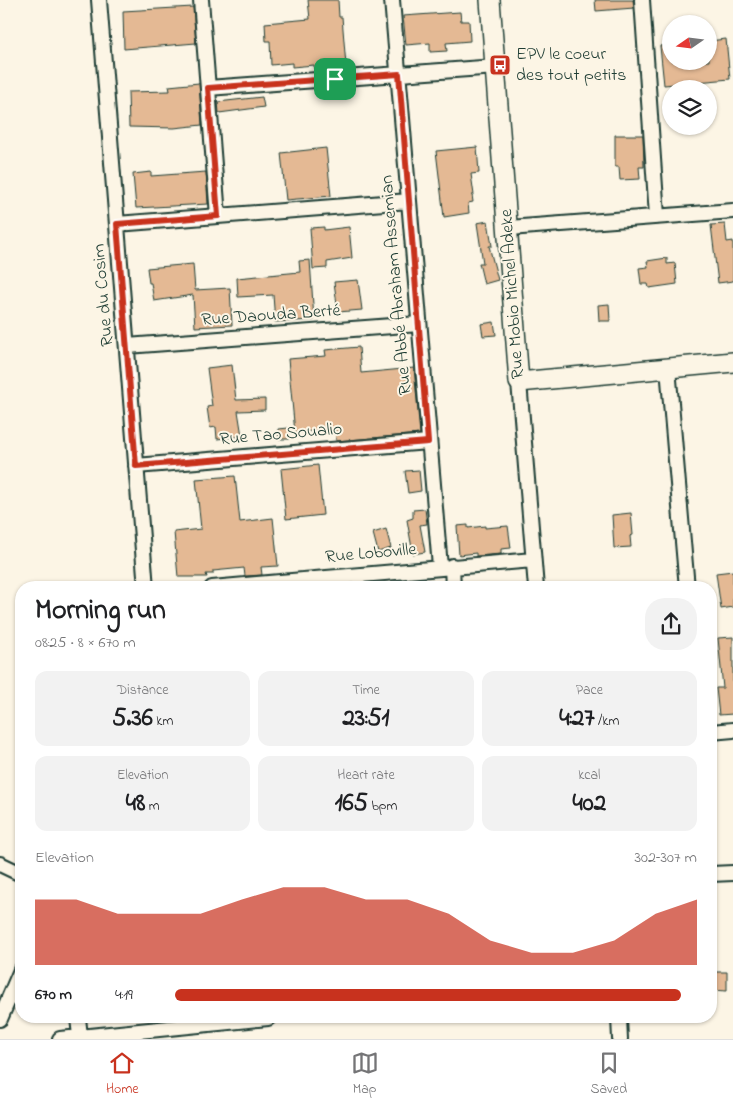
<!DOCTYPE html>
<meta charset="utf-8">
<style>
:root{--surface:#fff;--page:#f2f2f2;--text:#202124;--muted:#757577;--line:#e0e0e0;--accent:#c8321e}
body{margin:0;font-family:"Indie Flower",sans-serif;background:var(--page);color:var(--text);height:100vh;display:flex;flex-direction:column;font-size:19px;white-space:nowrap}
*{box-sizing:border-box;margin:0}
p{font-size:16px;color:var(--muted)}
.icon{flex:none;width:28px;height:28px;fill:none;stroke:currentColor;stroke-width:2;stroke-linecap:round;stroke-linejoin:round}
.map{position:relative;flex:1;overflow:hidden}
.drawer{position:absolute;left:15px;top:581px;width:702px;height:442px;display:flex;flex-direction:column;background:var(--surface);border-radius:20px;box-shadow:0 1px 4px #0004}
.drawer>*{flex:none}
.needle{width:32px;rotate:256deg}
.fabs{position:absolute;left:662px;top:15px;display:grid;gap:10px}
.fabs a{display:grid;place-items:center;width:55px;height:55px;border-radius:50%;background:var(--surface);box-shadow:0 1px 4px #0004;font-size:25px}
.pin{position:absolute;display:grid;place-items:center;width:42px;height:42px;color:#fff;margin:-21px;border-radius:10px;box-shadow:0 2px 8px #0006}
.round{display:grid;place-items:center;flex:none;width:52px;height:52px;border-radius:20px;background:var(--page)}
.summary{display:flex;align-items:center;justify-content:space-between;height:85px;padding:0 20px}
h1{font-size:28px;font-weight:700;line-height:38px}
.metrics{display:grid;grid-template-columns:repeat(3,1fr);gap:8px;height:85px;padding:5px 20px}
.metrics div{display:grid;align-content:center;border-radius:12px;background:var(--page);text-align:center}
.metrics b{font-size:25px;font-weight:700}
.metrics small{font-size:14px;font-weight:400}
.metrics p{font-size:14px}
.chart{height:140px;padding:10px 20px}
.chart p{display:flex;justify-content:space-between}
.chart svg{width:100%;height:90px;margin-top:5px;fill:var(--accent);opacity:.7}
ul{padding:0 20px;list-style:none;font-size:16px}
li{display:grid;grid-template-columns:80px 60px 1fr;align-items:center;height:38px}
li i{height:12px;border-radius:6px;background:var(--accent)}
.dock{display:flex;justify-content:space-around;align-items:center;height:70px;border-top:1px solid var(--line);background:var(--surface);font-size:14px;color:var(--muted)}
.dock a{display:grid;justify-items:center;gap:2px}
.dock .current{color:var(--accent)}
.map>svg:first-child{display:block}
.building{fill:#e4b994;stroke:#1f3d34}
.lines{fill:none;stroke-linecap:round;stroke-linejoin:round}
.street-casing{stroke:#1f3d34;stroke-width:18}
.secondary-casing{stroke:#1f3d34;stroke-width:22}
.street{stroke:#fcf5e5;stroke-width:14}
.secondary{stroke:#fcf5e5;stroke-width:19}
.route-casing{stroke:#fff;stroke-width:10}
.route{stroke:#c8321e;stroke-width:6}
.labels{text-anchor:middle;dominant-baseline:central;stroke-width:4;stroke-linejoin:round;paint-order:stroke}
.poi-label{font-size:18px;fill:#1f3d34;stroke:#fcf5e5;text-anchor:start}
.street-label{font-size:18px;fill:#1f3d34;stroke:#fcf5e5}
</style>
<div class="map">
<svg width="733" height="1039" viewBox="0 0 733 1039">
<rect width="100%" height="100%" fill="#fcf5e5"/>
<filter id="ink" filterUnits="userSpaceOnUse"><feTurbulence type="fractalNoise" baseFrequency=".02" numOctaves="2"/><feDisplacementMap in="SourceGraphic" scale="10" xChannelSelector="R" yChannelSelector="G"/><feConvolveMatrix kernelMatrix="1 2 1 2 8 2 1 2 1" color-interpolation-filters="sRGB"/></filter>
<g filter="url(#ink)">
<path class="building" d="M 308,0 L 338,0 L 339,17 L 342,17 L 346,66 L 314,69 L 314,65 L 292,67 L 292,63 L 271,65 L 270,41 L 266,41 L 265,23 L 310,19 Z
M 595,0 L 633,0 L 634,8 L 596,11 Z
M 193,7 L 196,43 L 124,49 L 123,11 Z
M 460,12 L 461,21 L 469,21 L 470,41 L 446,43 L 447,51 L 430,52 L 430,43 L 406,45 L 403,16 Z
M 726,39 L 730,79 L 664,85 L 660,46 L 671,44 L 671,61 L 709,61 L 709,41 Z
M 199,83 L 202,125 L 174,128 L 129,127 L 128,92 L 170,91 L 169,86 Z
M 262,97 L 264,107 L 219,113 L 218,102 Z
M 615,135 L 643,135 L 644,167 L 639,167 L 640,179 L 620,180 L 619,167 L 615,167 Z
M 477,147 L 479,173 L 471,174 L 474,195 L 472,195 L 473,202 L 468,203 L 469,213 L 444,217 L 436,151 Z
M 326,148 L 331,196 L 286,200 L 281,153 Z
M 151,172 L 151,176 L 206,172 L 208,204 L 136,208 L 133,174 Z
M 488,221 L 492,246 L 489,246 L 498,280 L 484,284 L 479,263 L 483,263 L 477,223 Z
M 725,224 L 727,242 L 733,241 L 733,281 L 718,283 L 711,225 Z
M 324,227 L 324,230 L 349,227 L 352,258 L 327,262 L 327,268 L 313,269 L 310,228 Z
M 667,258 L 667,264 L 675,263 L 677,284 L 649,288 L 648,284 L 641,284 L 639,268 L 648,267 L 647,261 Z
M 310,260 L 314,320 L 275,322 L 273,295 L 238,297 L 237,278 L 300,272 L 299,261 Z
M 193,264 L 195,290 L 230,288 L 232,325 L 195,327 L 193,295 L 154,301 L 151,283 L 149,283 L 147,268 Z
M 358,280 L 362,310 L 338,312 L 334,282 Z
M 609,304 L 610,321 L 599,321 L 598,305 Z
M 494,322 L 496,335 L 483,336 L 481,324 Z
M 359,347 L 361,373 L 414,368 L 420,434 L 336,441 L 335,428 L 295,433 L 288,359 L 326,356 L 325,350 Z
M 232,365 L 236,400 L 265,399 L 265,410 L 238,411 L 242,436 L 217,439 L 216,427 L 210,428 L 207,407 L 212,406 L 207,368 Z
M 289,428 L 290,439 L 279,439 L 278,429 Z
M 318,465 L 323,515 L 286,519 L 281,469 Z
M 419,470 L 421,491 L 408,493 L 405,471 Z
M 235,476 L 240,522 L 273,518 L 278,566 L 261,567 L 262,575 L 245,576 L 244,568 L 213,571 L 213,574 L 206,574 L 207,577 L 178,577 L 174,532 L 201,529 L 196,479 Z
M 425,509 L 427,524 L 420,525 L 425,552 L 413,554 L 407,520 L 413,518 L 413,510 Z
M 631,513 L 633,535 L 630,536 L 631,547 L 614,548 L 612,515 Z
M 468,525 L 468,528 L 485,526 L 485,528 L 508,526 L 511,548 L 501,549 L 501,554 L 476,556 L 476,553 L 459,555 L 457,526 Z
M 386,529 L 391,548 L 378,552 L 373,533 Z
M 733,571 L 733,607 L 721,609 L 716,573 Z
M 733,637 L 733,714 L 719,715 L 716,688 L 723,688 L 718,638 Z
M 711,972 L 727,972 L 727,991 L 711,990 Z"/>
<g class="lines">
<g class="street-casing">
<path id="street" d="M 99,0 L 146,588
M 201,0 L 218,216
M 392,0 L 440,567
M 642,0 L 657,216
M 208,88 L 496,67
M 117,224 L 409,201
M 509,228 L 733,211
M 127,346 L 419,324
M 668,368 L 687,588
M 519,382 L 536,588
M 136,466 L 428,442
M 452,566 L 453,588
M 212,588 L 533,560
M 711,732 L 733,730
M 0,864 L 21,874
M 711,874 L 733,873
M 78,1018 L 80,1036
M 619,1018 L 620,1039
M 0,1019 L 21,970
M 60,1039 L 268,1018"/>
</g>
<g class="secondary-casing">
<path id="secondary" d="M 490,0 L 519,382 L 733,362"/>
</g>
<use href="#street" class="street"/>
<use href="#secondary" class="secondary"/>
</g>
</g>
<g class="lines" filter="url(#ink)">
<g class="route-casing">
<path id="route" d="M 399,74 L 428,442 L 136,466 L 117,224 L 218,216 L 208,88 Z"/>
</g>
<use href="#route" class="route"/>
</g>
<defs>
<g id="bus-square" transform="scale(1.125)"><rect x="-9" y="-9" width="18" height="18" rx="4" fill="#c8321e" stroke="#fcf5e5"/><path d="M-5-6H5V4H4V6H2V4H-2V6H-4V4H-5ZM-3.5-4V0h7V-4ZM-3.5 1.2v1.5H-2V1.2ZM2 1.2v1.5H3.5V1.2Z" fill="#fff"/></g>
</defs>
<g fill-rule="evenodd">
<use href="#bus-square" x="500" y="65"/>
</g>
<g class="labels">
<g class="poi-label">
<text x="516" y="55">EPV le coeur<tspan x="516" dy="21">des tout petits</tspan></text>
</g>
<g class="street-label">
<text transform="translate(397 285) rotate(-95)">Rue Abbé Abraham Assemian</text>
<text transform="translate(513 294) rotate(-94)">Rue Mobio Michel Adeke</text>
<text transform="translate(104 295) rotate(-95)">Rue du Cosim</text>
<text transform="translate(271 316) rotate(-4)">Rue Daouda Berté</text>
<text transform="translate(281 435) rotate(-5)">Rue Tao Soualio</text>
<text transform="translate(371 554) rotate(-5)">Rue Loboville</text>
</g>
</g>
</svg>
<div class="fabs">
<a><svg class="needle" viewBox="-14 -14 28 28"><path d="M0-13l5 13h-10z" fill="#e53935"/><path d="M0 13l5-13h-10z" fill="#757577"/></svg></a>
<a><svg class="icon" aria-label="layers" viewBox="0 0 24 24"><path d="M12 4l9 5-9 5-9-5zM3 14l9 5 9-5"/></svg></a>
</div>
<div class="pin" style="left:335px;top:79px;background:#1e9e55"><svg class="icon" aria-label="arrive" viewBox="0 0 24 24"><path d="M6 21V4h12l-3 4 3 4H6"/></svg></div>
<section class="drawer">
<div class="summary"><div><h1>Morning run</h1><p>08:25 · 8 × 670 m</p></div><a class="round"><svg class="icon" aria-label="share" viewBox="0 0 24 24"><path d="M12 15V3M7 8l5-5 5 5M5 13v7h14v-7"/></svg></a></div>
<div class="metrics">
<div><p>Distance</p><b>5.36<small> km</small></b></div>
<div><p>Time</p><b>23:51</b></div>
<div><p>Pace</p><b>4:27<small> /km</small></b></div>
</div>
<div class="metrics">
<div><p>Elevation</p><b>48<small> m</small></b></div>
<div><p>Heart rate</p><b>165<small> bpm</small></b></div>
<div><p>kcal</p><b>402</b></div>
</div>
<div class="chart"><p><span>Elevation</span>302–307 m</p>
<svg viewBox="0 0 160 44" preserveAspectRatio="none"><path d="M0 44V12L10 12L20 19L30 19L40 19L50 12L60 6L70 6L80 12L90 12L100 19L110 32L120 38L130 38L140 32L150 19L160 12V44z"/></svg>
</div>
<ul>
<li><b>670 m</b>4:19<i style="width:97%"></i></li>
</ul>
</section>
</div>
<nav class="dock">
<a class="current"><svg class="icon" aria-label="home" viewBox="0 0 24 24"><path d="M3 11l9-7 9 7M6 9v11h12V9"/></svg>Home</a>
<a><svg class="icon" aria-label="map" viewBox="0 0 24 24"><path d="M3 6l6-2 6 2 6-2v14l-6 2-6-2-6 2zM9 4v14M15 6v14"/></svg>Map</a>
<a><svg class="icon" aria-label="saved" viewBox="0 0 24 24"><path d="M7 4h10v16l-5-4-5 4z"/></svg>Saved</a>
</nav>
